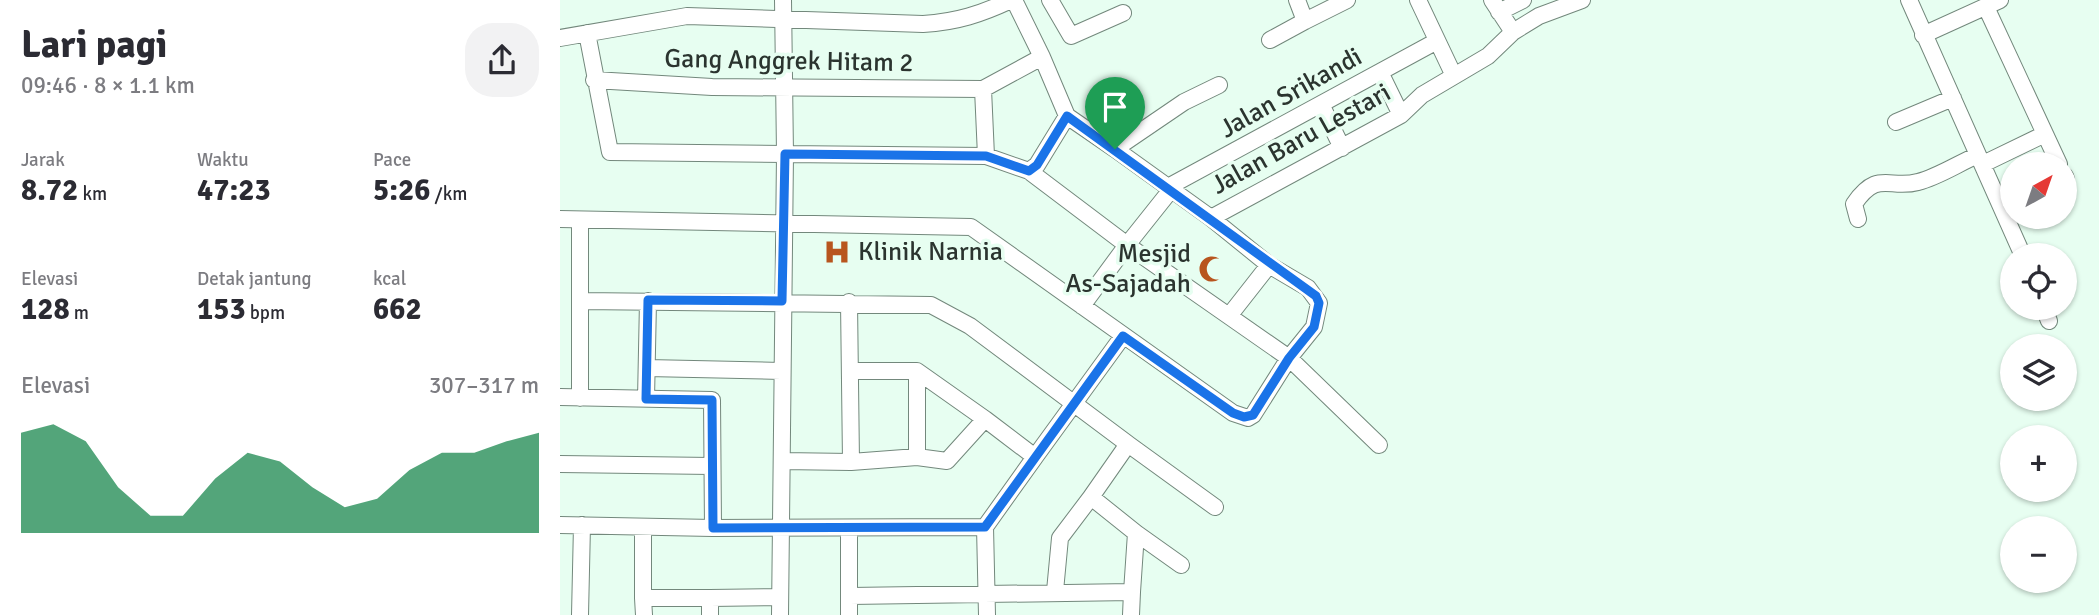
<!DOCTYPE html>
<html lang="id">
<meta charset="utf-8">
<style>
:root{--surface:#fff;--page:#f2f2f3;--text:#2b2b33;--muted:#7c7c81;--accent:#0b8043}
body{margin:0;font-family:Signika,sans-serif;background:var(--page);color:var(--text);height:100vh;display:flex;flex-direction:column;font-size:26px;white-space:nowrap}
*{box-sizing:border-box;margin:0}
p{font-size:23px;color:var(--muted)}
.icon{flex:none;width:38px;height:38px;fill:none;stroke:currentColor;stroke-width:2;stroke-linecap:round;stroke-linejoin:round}
.map{position:relative;flex:1;overflow:hidden}
.sheet{display:flex;flex-direction:column;background:var(--surface);width:560px}
.sheet>*{flex:none}
.needle{width:46px;rotate:40deg}
.buttons{position:absolute;left:1440px;top:152px;display:grid;gap:14px}
.buttons a{display:grid;place-items:center;width:77px;height:77px;border-radius:50%;background:var(--surface);box-shadow:0 2px 5px #0004;font-size:35px}
.pin{position:absolute;display:grid;place-items:center;width:60px;height:60px;color:#fff;margin:-72px -30px;border-radius:50% 50% 50% 0;rotate:-45deg;box-shadow:0 0 7px #0007}
.pin .icon{rotate:45deg}
.round{display:grid;place-items:center;flex:none;width:74px;height:74px;border-radius:28px;background:var(--page)}
.overview{display:flex;align-items:center;justify-content:space-between;height:119px;padding:0 21px}
h1{font-size:38px;font-weight:700;line-height:52px}
.stats{display:grid;grid-template-columns:repeat(3,1fr);gap:10px;height:119px;padding:7px 21px}
.stats div{display:grid;align-content:center}
.stats b{font-size:30px;font-weight:700}
.stats small{font-size:19px;font-weight:400}
.stats p{font-size:19px}
.chart{height:196px;padding:14px 21px}
.chart p{display:flex;justify-content:space-between}
.chart svg{width:100%;height:126px;margin-top:7px;fill:var(--accent);opacity:.7}
main{display:flex;flex:1;min-height:0}
.map>svg:first-child{display:block}
.lines{fill:none;stroke-linecap:round;stroke-linejoin:round}
.minor-casing{stroke:#73887c;stroke-width:18}
.minor{stroke:#fff;stroke-width:16}
.route-casing{stroke:#fff;stroke-width:14}
.route{stroke:#1a73e8;stroke-width:9}
.labels{text-anchor:middle;dominant-baseline:central;stroke-width:7;stroke-linejoin:round;paint-order:stroke}
.street-label{font-size:26px;fill:#2b342f;stroke:#e7fef1}
.poi-label{font-size:26px;fill:#2b342f;stroke:#e7fef1;text-anchor:start}
</style>
<main>
<section class="sheet">
<div class="overview"><div><h1>Lari pagi</h1><p>09:46 · 8 × 1.1 km</p></div><a class="round"><svg class="icon" aria-label="share" viewBox="0 0 24 24"><path d="M12 15V3M7 8l5-5 5 5M5 13v7h14v-7"/></svg></a></div>
<div class="stats">
<div><p>Jarak</p><b>8.72<small> km</small></b></div>
<div><p>Waktu</p><b>47:23</b></div>
<div><p>Pace</p><b>5:26<small> /km</small></b></div>
</div>
<div class="stats">
<div><p>Elevasi</p><b>128<small> m</small></b></div>
<div><p>Detak jantung</p><b>153<small> bpm</small></b></div>
<div><p>kcal</p><b>662</b></div>
</div>
<div class="chart"><p><span>Elevasi</span>307–317 m</p>
<svg viewBox="0 0 160 44" preserveAspectRatio="none"><path d="M0 44V9L10 6L20 12L30 28L40 38L50 38L60 25L70 16L80 19L90 28L100 35L110 32L120 22L130 16L140 16L150 12L160 9V44z"/></svg>
</div>
</section>
<div class="map">
<svg width="1539" height="615" viewBox="0 0 1539 615">
<rect width="100%" height="100%" fill="#e7fef1"/>
<g class="lines">
<g class="minor-casing">
<path id="minor" d="M 454,0 L 482,57
M 490,0 L 511,36 L 563,13
M 737,0 L 745,21 L 787,0
M 858,0 L 894,76
M 932,0 L 953,32
M 1349,0 L 1463,256
M 1426,7 L 1499,164
M 939,12 L 963,0
M 27,33 L 50,152 L 225,154 L 223,0
M 1363,35 L 1440,0
M 0,38 L 127,16 L 363,24 C 397,22 421,14 451,0
M 710,40 L 745,21
M 820,72 L 841,115
M 34,80 L 152,87 L 423,89
M 761,104 L 782,148
M 1336,122 L 1393,98
M 426,156 L 423,89 L 482,57 L 507,116
M 1423,164 L 1485,134
M 469,171 L 477,165 L 507,116 L 555,149
M 1505,176 L 1506,179
M 608,187 L 877,41
M 610,191 L 567,245 L 729,358 L 819,445
M 651,218 L 555,149 L 624,102 L 659,85
M 0,219 L 411,227 L 673,413 L 688,418 L 693,415 L 729,358 L 754,327 L 759,303 L 748,288 L 709,265 L 651,218 L 841,115 L 862,95 L 928,56 L 953,32 L 979,16 L 1022,0
M 1298,219 L 1294,204 C 1318,169 1329,190 1358,182 C 1378,177 1399,163 1418,155
M 21,301 L 371,305 L 410,326 L 568,444 L 531,497
M 289,302 L 291,462
M 1484,308 L 1489,321
M 669,316 L 709,265
M 87,368 L 221,371
M 291,371 L 357,371
M 0,397 L 152,400 L 153,528
M 20,398 L 20,220
M 86,399 L 88,301
M 568,444 L 655,507
M 357,457 L 357,371 L 425,419
M 475,457 L 563,336
M 222,461 L 291,462 L 357,457 L 387,461 L 425,419 L 475,457 L 425,527
M 0,464 L 152,466
M 0,525 L 153,528 L 425,527 L 427,615
M 83,528 L 83,598
M 576,533 L 621,565
M 290,596 L 572,592 L 576,533 L 531,497 L 500,538 L 495,591
M 150,598 L 220,597
M 20,615 L 22,525
M 84,615 L 83,598 L 150,598 L 150,615
M 220,615 L 225,154 L 426,156 L 469,171 L 567,245 L 522,306
M 289,615 L 289,529
M 571,615 L 572,592"/>
</g>
<use href="#minor" class="minor"/>
</g>
<g class="lines">
<g class="route-casing">
<path id="route" d="M 507,116 L 756,296 L 759,303 L 754,327 L 729,358 L 693,415 L 684,417 L 673,413 L 563,336 L 425,527 L 153,528 L 152,400 L 86,399 L 88,300 L 222,301 L 225,154 L 426,156 L 469,171 L 477,165 Z"/>
</g>
<use href="#route" class="route"/>
</g>
<defs>
<g id="hospital-bare" transform="scale(2.1)"><path d="M-5-5h3v3.5h4V-5h3V5h-3V1.5h-4V5h-3Z" fill="#b8551e" stroke="#e7fef1" stroke-width="2.5" paint-order="stroke"/></g>
<g id="mosque-bare" transform="scale(2.1)"><path d="M3.5-4.9A6 6 0 1 0 3.5 4.9A5 5 0 1 1 3.5-4.9Z" fill="#b8551e" stroke="#e7fef1" stroke-width="2.5" paint-order="stroke"/></g>
</defs>
<g fill-rule="evenodd">
<use href="#hospital-bare" x="277" y="252"/>
<use href="#mosque-bare" x="652" y="269"/>
</g>
<g class="labels">
<g class="street-label">
<text transform="translate(229 61) rotate(1)">Gang Anggrek Hitam 2</text>
<text transform="translate(731 93) rotate(-29)">Jalan Srikandi</text>
<text transform="translate(741 139) rotate(-29)">Jalan Baru Lestari</text>
</g>
<g class="poi-label">
<text x="298" y="252">Klinik Narnia</text>
<text x="631" y="254" text-anchor="end">Mesjid<tspan x="631" dy="30">As-Sajadah</tspan></text>
</g>
</g>
</svg>
<div class="buttons">
<a><svg class="needle" viewBox="-14 -14 28 28"><path d="M0-13l5 13h-10z" fill="#e53935"/><path d="M0 13l5-13h-10z" fill="#7c7c81"/></svg></a>
<a><svg class="icon" aria-label="locate" viewBox="0 0 24 24"><circle cx="12" cy="12" r="6"/><path d="M12 2v4M12 18v4M2 12h4M18 12h4"/></svg></a>
<a><svg class="icon" aria-label="layers" viewBox="0 0 24 24"><path d="M12 4l9 5-9 5-9-5zM3 14l9 5 9-5"/></svg></a>
<a>+</a>
<a>−</a>
</div>
<div class="pin" style="left:555px;top:149px;background:#1e9e55"><svg class="icon" aria-label="arrive" viewBox="0 0 24 24"><path d="M6 21V4h12l-3 4 3 4H6"/></svg></div>
</div>
</main>
